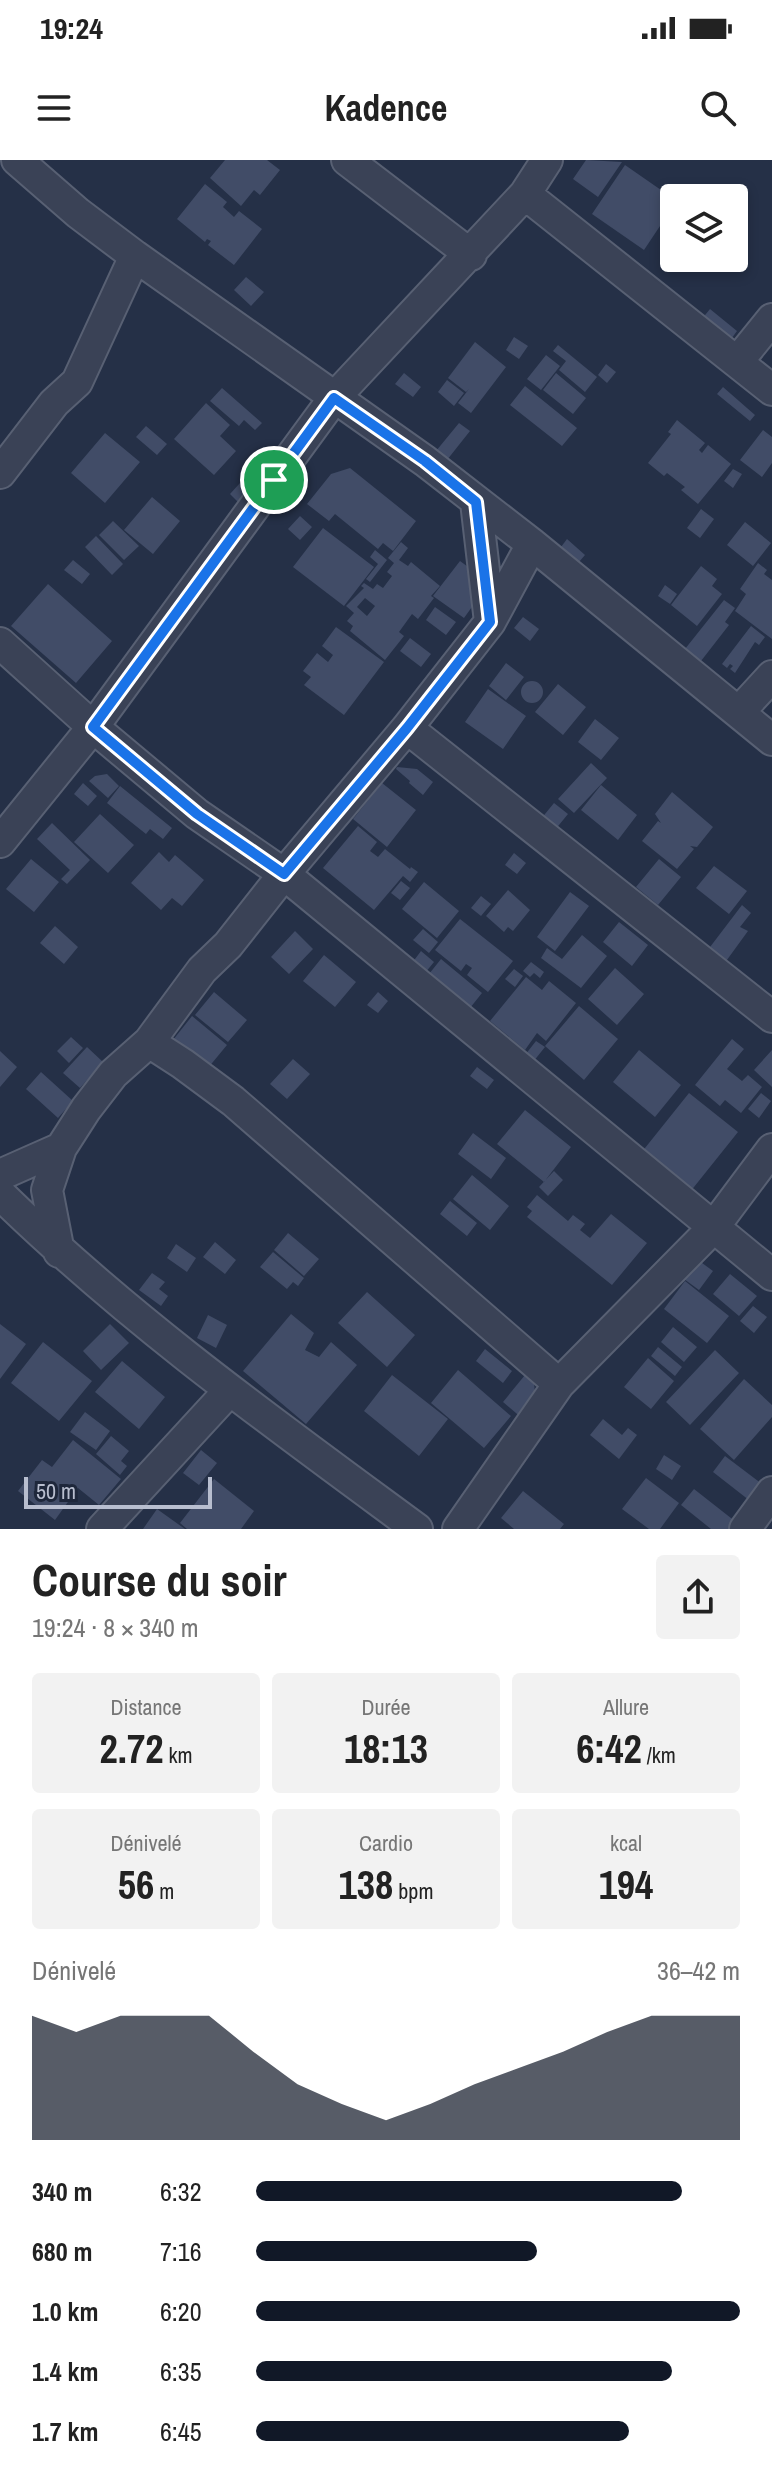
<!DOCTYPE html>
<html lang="fr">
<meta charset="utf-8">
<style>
:root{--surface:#fff;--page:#f2f2f2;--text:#222;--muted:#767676;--accent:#111827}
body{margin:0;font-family:"Archivo Narrow",sans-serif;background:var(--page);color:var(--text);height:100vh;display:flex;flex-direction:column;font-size:30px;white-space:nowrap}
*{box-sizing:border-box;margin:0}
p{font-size:26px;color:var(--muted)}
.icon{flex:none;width:44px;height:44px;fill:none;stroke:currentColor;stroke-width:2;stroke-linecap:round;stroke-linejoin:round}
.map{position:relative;height:1369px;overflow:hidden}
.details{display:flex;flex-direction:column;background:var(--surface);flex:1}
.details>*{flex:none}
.tools{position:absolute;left:660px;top:24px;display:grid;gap:16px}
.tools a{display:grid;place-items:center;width:88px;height:88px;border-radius:8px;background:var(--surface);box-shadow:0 4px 12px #0003;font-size:40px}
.scale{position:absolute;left:24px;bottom:20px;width:188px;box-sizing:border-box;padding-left:8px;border:4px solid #b8becf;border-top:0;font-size:22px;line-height:28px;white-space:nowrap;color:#b8becf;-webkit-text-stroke:6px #1e273b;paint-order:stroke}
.pin{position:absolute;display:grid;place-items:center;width:68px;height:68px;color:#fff;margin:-34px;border:4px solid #fff;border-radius:50%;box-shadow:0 2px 8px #0007}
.round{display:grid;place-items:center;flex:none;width:84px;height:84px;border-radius:8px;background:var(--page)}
.headline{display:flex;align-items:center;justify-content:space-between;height:136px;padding:0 32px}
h1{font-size:44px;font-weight:800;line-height:60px}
.stats{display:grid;grid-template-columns:repeat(3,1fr);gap:12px;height:136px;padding:8px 32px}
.stats div{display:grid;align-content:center;border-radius:8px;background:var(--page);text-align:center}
.stats b{font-size:40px;font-weight:800}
.stats small{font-size:22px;font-weight:400}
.stats p{font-size:22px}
.chart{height:224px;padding:16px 32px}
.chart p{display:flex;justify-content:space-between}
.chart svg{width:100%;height:144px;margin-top:8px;fill:var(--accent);opacity:.7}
ul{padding:0 32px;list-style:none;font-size:26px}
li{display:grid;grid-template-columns:128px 96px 1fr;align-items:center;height:60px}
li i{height:20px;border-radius:10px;background:var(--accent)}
.status{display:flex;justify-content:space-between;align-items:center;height:56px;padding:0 40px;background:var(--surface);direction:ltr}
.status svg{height:22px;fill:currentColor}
header{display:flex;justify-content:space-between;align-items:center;height:104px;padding:0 32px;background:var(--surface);font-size:36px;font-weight:800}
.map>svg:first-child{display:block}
.building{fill:#414c67;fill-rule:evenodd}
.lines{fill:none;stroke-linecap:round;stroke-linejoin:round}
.minor-casing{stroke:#586073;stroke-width:34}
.minor{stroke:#3a4256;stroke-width:30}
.route-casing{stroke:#fff;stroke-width:16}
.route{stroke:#1a73e8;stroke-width:10}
</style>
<div class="status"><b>19:24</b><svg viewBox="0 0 49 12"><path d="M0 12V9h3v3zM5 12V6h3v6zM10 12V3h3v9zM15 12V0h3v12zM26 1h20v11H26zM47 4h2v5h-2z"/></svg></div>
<header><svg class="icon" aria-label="menu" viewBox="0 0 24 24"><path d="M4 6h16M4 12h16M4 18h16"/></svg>Kadence<svg class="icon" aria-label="search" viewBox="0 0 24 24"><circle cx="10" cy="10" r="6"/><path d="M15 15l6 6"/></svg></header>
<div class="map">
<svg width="772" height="1369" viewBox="0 0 772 1369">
<rect width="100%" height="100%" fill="#253047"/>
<path class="building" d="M 225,0 L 267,0 L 280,10 L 260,35 L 254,30 L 241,46 L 210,18 Z
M 586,0 L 622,2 L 598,37 L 573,19 Z
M 625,5 L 674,39 L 674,45 L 644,90 L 592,54 Z
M 205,24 L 227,42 L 223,47 L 234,57 L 239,51 L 262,69 L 234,105 L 208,85 L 211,81 L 207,79 L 205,82 L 177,59 Z
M 246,117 L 264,132 L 251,146 L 234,130 Z
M 710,149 L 737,171 L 729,182 L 701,160 Z
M 514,177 L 528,186 L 519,199 L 506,190 Z
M 475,182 L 506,207 L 471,253 L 458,243 L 469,229 L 466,232 L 448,218 Z
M 558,185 L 597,217 L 585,232 L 559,210 L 566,201 L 553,191 Z
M 546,195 L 560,206 L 541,230 L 527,219 Z
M 606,204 L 616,212 L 607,223 L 598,215 Z
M 404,213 L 421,227 L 413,237 L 395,224 Z
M 556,213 L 586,238 L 573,254 L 543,230 Z
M 447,220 L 464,233 L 454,246 L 438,232 Z
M 525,226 L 577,268 L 562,286 L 510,245 Z
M 723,227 L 755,255 L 750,261 L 717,234 Z
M 222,228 L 262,263 L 255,270 L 244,260 L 239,266 L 210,241 Z
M 206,243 L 230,265 L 220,276 L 236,291 L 214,315 L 174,279 Z
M 677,260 L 705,283 L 699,290 L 702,293 L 708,285 L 731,304 L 698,344 L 681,330 L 685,327 L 667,313 L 664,316 L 648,303 L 671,274 L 668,272 Z
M 459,263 L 470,271 L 447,300 L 436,291 Z
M 146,266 L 167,284 L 157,295 L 136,277 Z
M 763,270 L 772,277 L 772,303 L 762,317 L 740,300 Z
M 105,273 L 140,302 L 105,343 L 71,313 Z
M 350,308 L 416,361 L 393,391 L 383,383 L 378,389 L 335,354 L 329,361 L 307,344 L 331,314 Z
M 733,309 L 742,314 L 733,328 L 724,321 Z
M 240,323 L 250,331 L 239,343 L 230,334 Z
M 152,337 L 180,361 L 153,394 L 124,370 Z
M 701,349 L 714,359 L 700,378 L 687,368 Z
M 300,356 L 312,367 L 300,380 L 288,369 Z
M 113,361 L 139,386 L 124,400 L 99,375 Z
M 745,362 L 771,383 L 753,406 L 727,385 Z
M 323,368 L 374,407 L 344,446 L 293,407 Z
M 96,376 L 123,404 L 112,415 L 85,387 Z
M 567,379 L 585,395 L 579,402 L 561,387 Z
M 401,382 L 408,388 L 399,400 L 408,406 L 411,402 L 440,426 L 431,436 L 434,438 L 418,459 L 412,454 L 399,472 L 404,476 L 385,500 L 350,471 L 353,466 L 347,461 L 354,453 L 346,446 L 364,428 L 361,426 L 364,423 L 373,429 L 377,424 L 383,428 L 392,416 L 387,412 L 394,403 L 388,398 ZM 365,438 L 375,446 L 367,456 L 357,447 Z
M 375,390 L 387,400 L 370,422 L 366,419 L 378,404 L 370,397 Z
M 73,400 L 90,414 L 82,424 L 64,410 Z
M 460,401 L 479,415 L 482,433 L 464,458 L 433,436 Z
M 758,403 L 767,410 L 764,414 L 772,420 L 772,479 L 735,451 L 746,434 L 740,429 Z
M 701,406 L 717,419 L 712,426 L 722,434 L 697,466 L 671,445 Z
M 48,424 L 112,481 L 76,523 L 11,466 Z
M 665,425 L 677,434 L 670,444 L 658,436 Z
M 724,440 L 735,448 L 725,462 L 729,465 L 701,501 L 685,489 Z
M 435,447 L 456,462 L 446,475 L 426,460 Z
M 523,457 L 539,469 L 530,481 L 514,468 Z
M 751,466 L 765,477 L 759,485 L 755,482 L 735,513 L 730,509 L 733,506 L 730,504 L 727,508 L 722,504 Z
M 336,467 L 384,502 L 344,555 L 304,525 L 311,517 L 303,511 L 317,493 L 328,502 L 333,495 L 322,486 Z
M 410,478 L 431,494 L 421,507 L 400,491 Z
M 506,503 L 524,517 L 506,540 L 489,526 Z
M521 532a11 11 0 1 1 22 0a11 11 0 1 1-22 0Z
M 558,524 L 586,547 L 563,575 L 535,552 Z
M 488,529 L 526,556 L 503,589 L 465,562 Z
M 595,559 L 619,578 L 601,600 L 578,582 Z
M 591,603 L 607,618 L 574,653 L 558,639 Z
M 397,607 L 417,609 L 433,622 L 423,635 L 409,623 L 410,621 L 396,609 Z
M 107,614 L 119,626 L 108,638 L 89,621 L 95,616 Z
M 83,623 L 97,636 L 88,646 L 74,634 Z
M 382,623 L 416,650 L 387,687 L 353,659 Z
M 601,625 L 637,655 L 618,680 L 581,650 Z
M 120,626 L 172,668 L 163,679 L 150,669 L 146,674 L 107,643 Z
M 672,632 L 713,667 L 697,687 L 690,686 L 694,689 L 677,709 L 642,681 L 658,661 L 661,663 L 655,654 Z
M 554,643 L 568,654 L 550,676 L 536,665 Z
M 100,654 L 134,685 L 108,713 L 74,682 Z
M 52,663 L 90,700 L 67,724 L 61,719 L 70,710 L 37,679 Z
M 358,666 L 377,682 L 370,691 L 378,697 L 385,689 L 410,709 L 411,707 L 418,712 L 410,722 L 403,716 L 374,750 L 323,708 Z
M 159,692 L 169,702 L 175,695 L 204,720 L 182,746 L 172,738 L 161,750 L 131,723 Z
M 514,693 L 526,703 L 517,714 L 505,705 Z
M 31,699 L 59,722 L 34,752 L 6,729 Z
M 659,699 L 681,717 L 658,745 L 636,727 Z
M 714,706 L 747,731 L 729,754 L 696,728 Z
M 401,721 L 410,728 L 400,740 L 391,733 Z
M 424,722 L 459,751 L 437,778 L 402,749 Z
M 508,730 L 530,750 L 513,771 L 508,767 L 504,772 L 486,756 Z
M 570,732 L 589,746 L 555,791 L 537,777 Z
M 481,736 L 491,744 L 481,756 L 471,748 Z
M 742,745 L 751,753 L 740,767 L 748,771 L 724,804 L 707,791 Z
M 460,759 L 513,801 L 488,832 L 467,815 L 472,808 L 466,804 L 461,811 L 435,790 Z
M 619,762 L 648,785 L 632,806 L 603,782 Z
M 55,766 L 78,787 L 64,804 L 40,783 Z
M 423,769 L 438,782 L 429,793 L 413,780 Z
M 295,771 L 313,789 L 289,814 L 271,797 Z
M 582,775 L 607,796 L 581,828 L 541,798 L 547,788 L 562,799 Z
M 421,791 L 434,802 L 425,813 L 412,803 Z
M 324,795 L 356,822 L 335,847 L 303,821 Z
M 441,799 L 482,833 L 470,848 L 429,814 Z
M 531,802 L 544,812 L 540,818 L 534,813 L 530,817 L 523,811 Z
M 615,808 L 644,834 L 617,865 L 588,839 Z
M 514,809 L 523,816 L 515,827 L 505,819 Z
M 526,817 L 542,830 L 549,821 L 576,843 L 546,881 L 537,873 L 525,890 L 490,861 Z
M 214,832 L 247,860 L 228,882 L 195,855 Z
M 378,832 L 388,841 L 378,853 L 367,845 Z
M 579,846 L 618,879 L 584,920 L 545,886 Z
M 192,856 L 227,885 L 208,908 L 173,880 Z
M 71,877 L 83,888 L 69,903 L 57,891 Z
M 732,879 L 744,889 L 727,909 L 742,921 L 748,915 L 762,927 L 741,953 L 725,940 L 720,946 L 695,925 Z
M 536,881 L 545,887 L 533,902 L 525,895 Z
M 87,887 L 103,902 L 80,928 L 63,913 Z
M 639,890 L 681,925 L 655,957 L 613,922 Z
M 772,890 L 772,927 L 754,910 Z
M 0,891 L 17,907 L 0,927 Z
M 293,899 L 310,914 L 287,939 L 270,924 Z
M 477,907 L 494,920 L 487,929 L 470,916 Z
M 41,912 L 73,941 L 58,958 L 26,929 Z
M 689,933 L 738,972 L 690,1032 L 641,993 Z
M 761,933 L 771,941 L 759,958 L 748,949 Z
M 525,950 L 571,987 L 544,1022 L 497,984 Z
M 473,973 L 506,998 L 491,1019 L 458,994 Z
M 554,1011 L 563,1020 L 548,1036 L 539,1027 Z
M 472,1015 L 509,1046 L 490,1070 L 453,1039 Z
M 537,1035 L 568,1061 L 573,1055 L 585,1064 L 580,1070 L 590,1078 L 611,1054 L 647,1083 L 612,1125 L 527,1057 L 532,1051 L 527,1047 Z
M 450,1041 L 477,1063 L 467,1076 L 440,1054 Z
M 288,1073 L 319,1099 L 304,1116 L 274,1090 Z
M 215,1082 L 236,1100 L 225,1114 L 203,1097 Z
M 176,1084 L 196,1098 L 187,1112 L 167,1098 Z
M 273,1092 L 304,1118 L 298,1126 L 293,1122 L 287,1129 L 260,1107 Z
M 698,1100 L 713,1111 L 699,1130 L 684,1119 Z
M 152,1113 L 165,1122 L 159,1129 L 168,1136 L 161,1146 L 139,1130 Z
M 730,1114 L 757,1136 L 739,1156 L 713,1134 Z
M 685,1121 L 729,1156 L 707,1183 L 664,1149 Z
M 367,1132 L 415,1175 L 387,1207 L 338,1163 Z
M 753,1146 L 767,1157 L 754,1173 L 740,1161 Z
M 291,1154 L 314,1173 L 305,1190 L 319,1197 L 331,1182 L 357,1205 L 306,1264 L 243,1211 Z
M 208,1155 L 227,1165 L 216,1188 L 197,1178 Z
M 0,1164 L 26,1184 L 0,1219 Z
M 110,1164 L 129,1183 L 101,1210 L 83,1191 Z
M 673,1167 L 697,1187 L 684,1202 L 661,1182 Z
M 43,1182 L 92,1221 L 59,1261 L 11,1223 Z
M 658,1187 L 682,1207 L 675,1216 L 651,1196 Z
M 485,1189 L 512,1211 L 503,1223 L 476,1201 Z
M 715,1190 L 739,1213 L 690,1265 L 666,1242 Z
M 648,1198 L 674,1221 L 651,1249 L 624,1227 Z
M 122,1201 L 165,1237 L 139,1269 L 95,1232 Z
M 458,1210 L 511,1256 L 484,1288 L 431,1243 Z
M 392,1215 L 448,1259 L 419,1296 L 364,1251 Z
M 525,1215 L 534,1223 L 536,1243 L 523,1259 L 503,1242 Z
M 744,1219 L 772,1245 L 772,1257 L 734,1300 L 700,1269 Z
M 85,1252 L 110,1271 L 96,1290 L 70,1272 Z
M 603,1259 L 622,1275 L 628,1268 L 637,1275 L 619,1299 L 590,1275 Z
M 111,1276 L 129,1291 L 121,1301 L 127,1306 L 120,1315 L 96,1294 Z
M 73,1280 L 121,1319 L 99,1345 L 78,1328 L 55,1360 L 18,1331 L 42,1300 L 52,1307 Z
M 201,1290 L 217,1303 L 199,1325 L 183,1313 Z
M 664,1295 L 681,1306 L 672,1320 L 656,1309 Z
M 725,1296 L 766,1327 L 754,1344 L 713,1312 Z
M 646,1318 L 679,1343 L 660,1369 L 649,1369 L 622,1349 Z
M 214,1319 L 254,1351 L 241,1369 L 187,1369 L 180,1363 Z
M 694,1329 L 736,1362 L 730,1369 L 711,1369 L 681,1345 Z
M 523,1331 L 564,1364 L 560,1369 L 514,1369 L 501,1358 Z
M 157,1349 L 185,1369 L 143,1369 Z"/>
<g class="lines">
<g class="minor-casing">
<path id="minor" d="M 17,0 L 78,53 L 135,96 L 425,301 L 532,384 L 772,580
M 347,0 L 471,95
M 525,34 L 772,230
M 738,201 L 772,159
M 0,313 L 54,243 L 77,222 L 135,96
M 476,342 L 490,462
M 0,483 L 93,567 L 197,654 L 284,714 L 772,1115
M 739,552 L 772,516
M 407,568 L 772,857
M 0,682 L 93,567 L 334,238 L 525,34 L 547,0
M 149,882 L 183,904 L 233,941 L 559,1224
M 0,1015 L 61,988
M 0,1034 C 128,1159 273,1263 417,1369
M 59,1092 L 47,1030 L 61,988 L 86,949 L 113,914 L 149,882 L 202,810 L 228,785 L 284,714 L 407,568 L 490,462 L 532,384
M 102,1369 L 229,1231
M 458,1369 L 559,1224 L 713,1068 L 772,989
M 745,1369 L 772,1332"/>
</g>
<use href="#minor" class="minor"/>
</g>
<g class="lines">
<g class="route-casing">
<path id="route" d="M 334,238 L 425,301 L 476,342 L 490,462 L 407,568 L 284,714 L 197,654 L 93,567 Z"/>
</g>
<use href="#route" class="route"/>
</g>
</svg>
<div class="tools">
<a><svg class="icon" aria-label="layers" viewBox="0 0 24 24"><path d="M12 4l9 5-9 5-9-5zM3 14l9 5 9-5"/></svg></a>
</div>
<div class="scale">50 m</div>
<div class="pin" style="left:274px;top:320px;background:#1e9e55"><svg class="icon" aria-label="arrive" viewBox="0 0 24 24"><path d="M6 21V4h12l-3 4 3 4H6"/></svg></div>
</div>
<section class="details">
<div class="headline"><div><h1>Course du soir</h1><p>19:24 · 8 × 340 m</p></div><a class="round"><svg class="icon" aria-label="share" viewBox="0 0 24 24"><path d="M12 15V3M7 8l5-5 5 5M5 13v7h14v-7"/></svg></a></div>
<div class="stats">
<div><p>Distance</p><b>2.72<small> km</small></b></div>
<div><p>Durée</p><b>18:13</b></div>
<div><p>Allure</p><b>6:42<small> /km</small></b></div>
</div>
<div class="stats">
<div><p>Dénivelé</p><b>56<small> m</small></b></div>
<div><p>Cardio</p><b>138<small> bpm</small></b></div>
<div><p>kcal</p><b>194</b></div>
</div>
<div class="chart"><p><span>Dénivelé</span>36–42 m</p>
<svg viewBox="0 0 160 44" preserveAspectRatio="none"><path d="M0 44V6L10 11L20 6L30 6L40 6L50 17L60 27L70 33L80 38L90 33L100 27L110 22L120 17L130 11L140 6L150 6L160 6V44z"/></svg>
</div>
<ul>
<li><b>340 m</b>6:32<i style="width:88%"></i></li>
<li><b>680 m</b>7:16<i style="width:58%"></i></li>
<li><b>1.0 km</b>6:20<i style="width:100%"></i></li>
<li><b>1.4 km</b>6:35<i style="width:86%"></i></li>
<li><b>1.7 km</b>6:45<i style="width:77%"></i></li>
</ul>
</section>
